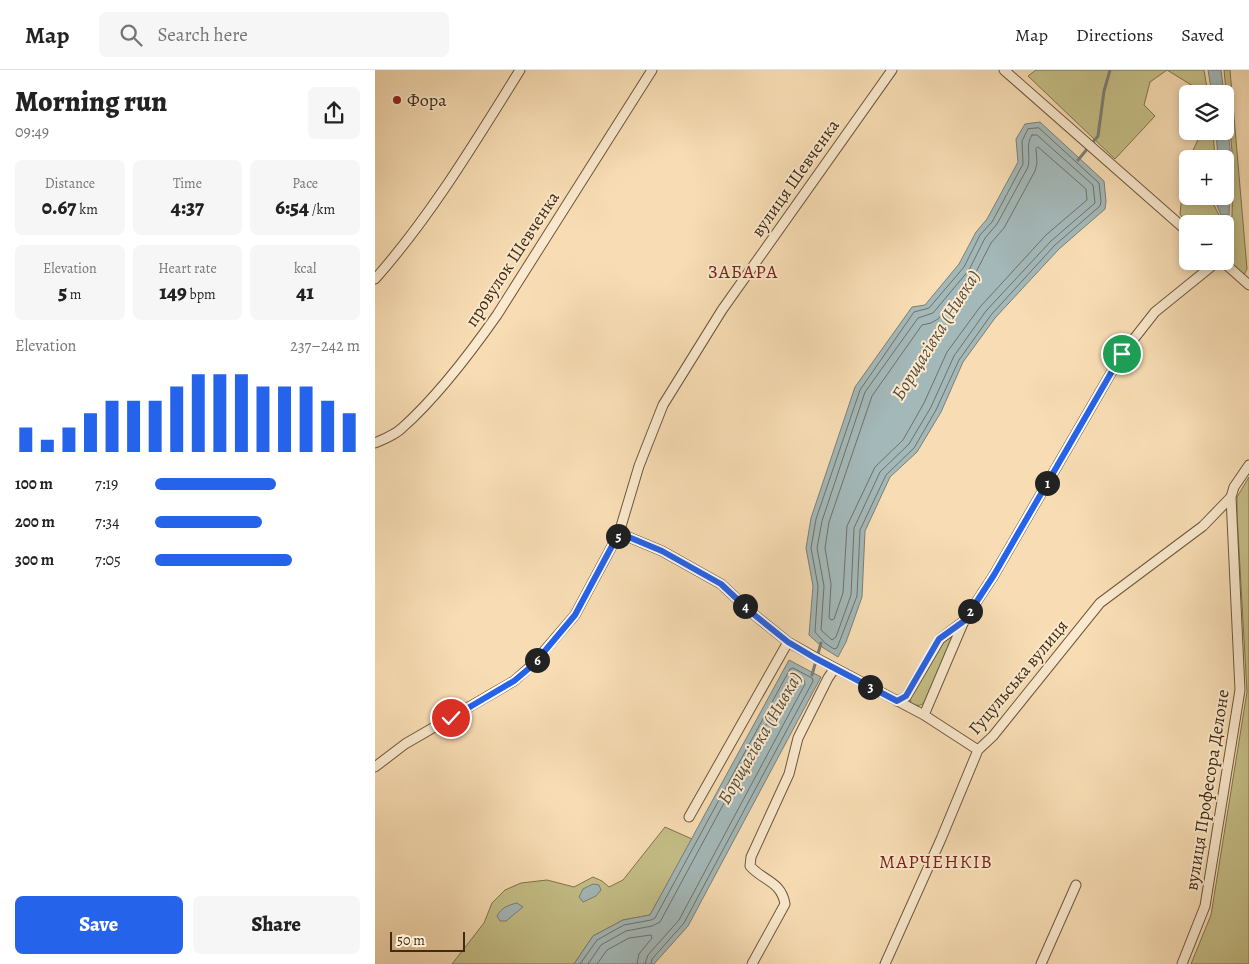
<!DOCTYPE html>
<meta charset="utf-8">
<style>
:root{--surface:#fff;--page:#f6f6f6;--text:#222;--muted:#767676;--line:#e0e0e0;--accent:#2563eb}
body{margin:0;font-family:Alegreya,serif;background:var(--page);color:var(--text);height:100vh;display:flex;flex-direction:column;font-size:19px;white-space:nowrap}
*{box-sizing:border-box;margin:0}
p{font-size:16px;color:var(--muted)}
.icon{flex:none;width:28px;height:28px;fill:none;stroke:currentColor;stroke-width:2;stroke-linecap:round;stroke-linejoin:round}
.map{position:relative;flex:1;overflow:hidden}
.sheet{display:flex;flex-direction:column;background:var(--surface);width:375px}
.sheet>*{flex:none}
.tools{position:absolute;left:804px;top:15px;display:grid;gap:10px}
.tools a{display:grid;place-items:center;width:55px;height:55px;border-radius:8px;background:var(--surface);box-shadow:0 2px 8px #0003;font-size:25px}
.scale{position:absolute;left:15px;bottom:12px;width:75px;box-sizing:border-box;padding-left:5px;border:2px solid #402a11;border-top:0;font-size:14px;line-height:18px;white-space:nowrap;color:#402a11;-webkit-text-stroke:4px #fae9ce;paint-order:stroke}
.pin{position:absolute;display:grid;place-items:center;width:42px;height:42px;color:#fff;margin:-21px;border:2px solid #fff;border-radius:50%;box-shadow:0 1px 5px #0007}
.km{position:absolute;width:25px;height:25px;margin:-12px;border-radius:50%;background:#222;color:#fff;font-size:14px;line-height:25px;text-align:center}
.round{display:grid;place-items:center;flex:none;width:52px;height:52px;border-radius:8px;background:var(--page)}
.overview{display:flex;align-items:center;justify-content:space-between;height:85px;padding:0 15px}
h1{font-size:28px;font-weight:800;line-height:38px}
.stats{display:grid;grid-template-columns:repeat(3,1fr);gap:8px;height:85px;padding:5px 15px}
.stats div{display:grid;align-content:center;border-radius:8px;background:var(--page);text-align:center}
.stats b{font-size:21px;font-weight:800}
.stats small{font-size:14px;font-weight:400}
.stats p{font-size:14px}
.chart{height:140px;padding:10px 15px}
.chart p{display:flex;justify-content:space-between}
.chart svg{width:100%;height:90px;margin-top:5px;stroke:var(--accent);stroke-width:6}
.primary-button{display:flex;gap:10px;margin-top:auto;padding:10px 15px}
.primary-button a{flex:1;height:58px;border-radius:8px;background:var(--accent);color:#fff;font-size:20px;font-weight:800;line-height:58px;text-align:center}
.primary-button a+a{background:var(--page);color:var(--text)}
ul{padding:0 15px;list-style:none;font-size:16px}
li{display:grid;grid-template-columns:80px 60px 1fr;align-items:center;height:38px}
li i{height:12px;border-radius:6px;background:var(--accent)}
header{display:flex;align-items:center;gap:30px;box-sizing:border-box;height:70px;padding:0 25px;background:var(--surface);border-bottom:1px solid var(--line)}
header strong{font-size:24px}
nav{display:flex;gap:28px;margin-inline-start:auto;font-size:18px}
.search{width:350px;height:45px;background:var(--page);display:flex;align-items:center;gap:12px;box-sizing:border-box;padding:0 18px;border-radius:8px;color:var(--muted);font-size:19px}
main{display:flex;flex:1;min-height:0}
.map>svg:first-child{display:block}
.green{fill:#c5bf87;stroke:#82744c}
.water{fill:#a3b8b9;stroke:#7b7f76}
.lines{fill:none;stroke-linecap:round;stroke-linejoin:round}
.shore{stroke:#727165;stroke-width:1}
.stream{stroke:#7b7f76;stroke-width:3}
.minor-casing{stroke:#6e573a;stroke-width:11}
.minor{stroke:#fae9ce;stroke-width:9}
.route-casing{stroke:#fff;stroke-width:10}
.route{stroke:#2563eb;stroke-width:6}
.poi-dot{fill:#8f2418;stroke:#fae9ce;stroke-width:2}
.labels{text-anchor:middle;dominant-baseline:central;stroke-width:4;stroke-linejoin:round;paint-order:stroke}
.poi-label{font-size:18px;fill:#402a11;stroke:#fae9ce;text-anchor:start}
.street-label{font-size:18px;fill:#402a11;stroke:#fae9ce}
.neighbourhood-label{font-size:19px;letter-spacing:1px;fill:#7a1f14;stroke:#fae9ce}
.water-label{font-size:19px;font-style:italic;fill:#594e3b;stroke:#fae9ce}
</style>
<header>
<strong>Map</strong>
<div class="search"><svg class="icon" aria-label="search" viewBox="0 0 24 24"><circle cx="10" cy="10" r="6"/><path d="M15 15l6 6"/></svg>Search here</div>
<nav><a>Map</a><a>Directions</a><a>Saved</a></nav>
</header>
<main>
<section class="sheet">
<div class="overview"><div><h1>Morning run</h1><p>09:49</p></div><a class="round"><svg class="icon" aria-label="share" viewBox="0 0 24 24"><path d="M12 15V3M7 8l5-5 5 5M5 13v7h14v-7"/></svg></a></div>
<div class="stats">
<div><p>Distance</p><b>0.67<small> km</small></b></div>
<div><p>Time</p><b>4:37</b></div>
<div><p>Pace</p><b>6:54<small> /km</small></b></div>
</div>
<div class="stats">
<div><p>Elevation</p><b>5<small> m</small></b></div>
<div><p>Heart rate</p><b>149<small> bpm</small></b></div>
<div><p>kcal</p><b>41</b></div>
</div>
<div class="chart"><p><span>Elevation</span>237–242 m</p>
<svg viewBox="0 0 160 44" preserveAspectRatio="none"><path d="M5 44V32M15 44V38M25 44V32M35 44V25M45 44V19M55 44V19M65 44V19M75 44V12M85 44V6M95 44V6M105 44V6M115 44V12M125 44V12M135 44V12M145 44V19M155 44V25"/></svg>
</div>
<ul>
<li><b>100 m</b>7:19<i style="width:59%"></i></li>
<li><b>200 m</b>7:34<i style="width:52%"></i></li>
<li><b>300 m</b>7:05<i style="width:67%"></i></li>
</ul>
<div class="primary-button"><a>Save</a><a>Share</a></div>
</section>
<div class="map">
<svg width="874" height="894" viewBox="0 0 874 894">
<rect width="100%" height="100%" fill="#f8ddb4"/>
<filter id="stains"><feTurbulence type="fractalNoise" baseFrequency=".004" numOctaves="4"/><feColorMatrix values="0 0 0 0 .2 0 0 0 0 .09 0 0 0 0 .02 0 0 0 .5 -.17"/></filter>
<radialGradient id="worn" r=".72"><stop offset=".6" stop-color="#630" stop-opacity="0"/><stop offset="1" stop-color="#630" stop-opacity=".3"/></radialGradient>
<path class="green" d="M 661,0 L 829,0 L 833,24 L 826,24 L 826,21 L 792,0 L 775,12 L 769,35 L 780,46 L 740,89 L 653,6 Z
M 849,0 L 855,0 L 872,199 L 869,205 L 850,189 L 850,154 L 812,154 L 812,155 L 805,144 L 807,125 L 807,101 L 812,91 L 812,126 L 839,126 L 839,135 L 845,147 L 857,147 L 858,91 Z
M 827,61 L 838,61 L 840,89 L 814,89 Z
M 874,407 L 874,894 L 816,894 L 836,845 L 872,622 L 862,444 L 862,427 Z
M 581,560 L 550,632 C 544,637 542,636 536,633 L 535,626 L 566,571 Z
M 290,757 L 317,769 L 275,845 L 248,850 L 218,866 L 199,894 L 77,894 L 109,853 L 117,833 L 130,820 L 146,813 L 172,810 L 199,817 L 218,807 L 227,811 L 234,817 L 248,810 Z"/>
<path class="water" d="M 833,0 L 846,0 L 849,24 L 837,24 Z
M 850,32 L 856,89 L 854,145 L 846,145 L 842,135 L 843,126 L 850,126 L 850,89 L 843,89 L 841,61 L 850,61 Z
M 665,52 L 729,111 L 731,131 L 730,139 L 684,179 L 620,248 L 588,292 L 566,342 L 542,382 L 515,407 L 490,461 L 487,527 L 471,572 L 463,587 L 447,577 L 434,565 L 438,516 L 431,478 L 436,448 L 480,317 L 537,237 L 550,235 L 584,194 L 601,162 L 612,149 L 643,92 L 641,69 L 650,54 Z
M 414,590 L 446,607 L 313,856 L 279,894 L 199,894 L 218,866 L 248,850 L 275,845 Z
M 218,814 L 224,815 L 226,820 L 221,826 L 208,832 L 204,827 L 208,819 Z
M 142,833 L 148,837 L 131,851 L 125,851 L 122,846 C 126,838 133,835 142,833 Z"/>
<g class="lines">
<path class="shore" d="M 664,58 L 724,113 L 726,131 L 725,136 L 680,175 L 616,245 L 584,290 L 561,340 L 539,378 L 511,405 L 485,460 L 482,526 L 462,578 L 459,579 L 450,573 L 440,562 L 443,516 L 436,478 L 441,449 L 485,320 L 539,242 L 554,238 L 589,197 L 605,165 L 617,152 L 648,94 L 647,71 L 653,59 Z
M 657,65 L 662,65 L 718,115 L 720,133 L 676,171 L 611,241 L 579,286 L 556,337 L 534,374 L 505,402 L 479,458 L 476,525 L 461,567 L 457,570 L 446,560 L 449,516 L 442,478 L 447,451 L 490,322 L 543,248 L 558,243 L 594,200 L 610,168 L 622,154 L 653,97 C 656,86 650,75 657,65 Z
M 663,77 L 711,119 L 712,130 L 671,165 L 605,237 L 572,282 L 549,333 L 528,370 L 500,397 L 472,456 L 468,523 L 459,549 L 456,550 L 454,548 L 456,514 L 450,478 L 454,452 L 497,326 L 547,255 L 556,253 L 563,249 L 600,204 L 616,173 L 629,158 L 660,101 L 662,93 L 661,79 Z
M 205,894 L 222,870 L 249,855 L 276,850 L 280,848 L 415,599 L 418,598 L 437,608 L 438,611 L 309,853 L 277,889 L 276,894
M 213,894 L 226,875 L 251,861 L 277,856 L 285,852 L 417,607 L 420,606 L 429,610 L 430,614 L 304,850 L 273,885 L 270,894
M 222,894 L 232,880 L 254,868 L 276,865 L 277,868 L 264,884 L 262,894"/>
<path class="stream" d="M 703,90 L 723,66 L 729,21 L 735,0
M 437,605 L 446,573"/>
<g class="minor-casing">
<path id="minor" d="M 629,0 L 812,161
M 847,191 L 874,215
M 0,209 C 56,146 100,72 145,0
M 0,373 C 9,369 20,365 27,358 C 61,328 96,282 122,245 L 277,0
M 244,463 L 287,481 L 346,514 L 377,543 L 413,572 L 445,590 L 549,645 L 603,680
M 522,631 L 531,627 L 565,569 L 589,551
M 549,645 L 589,551 L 619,505 L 747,284 L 780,242 L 843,191
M 0,697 L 30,674 L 139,611 L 157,595 L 200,545 L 244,463 L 264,396 L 288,335 L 347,240 L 517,0
M 314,747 L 413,572
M 377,894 L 410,834 C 406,811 388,811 375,796 L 376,787 L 414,704 L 423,668 L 453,608 L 460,598
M 510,894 L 566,769 L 603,680 L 618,666 L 725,533 L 828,456 L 856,427 L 859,417 L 874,395
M 666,894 L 701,815
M 807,894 L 830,836 L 865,620 L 856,427"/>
</g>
<use href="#minor" class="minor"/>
</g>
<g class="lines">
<g class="route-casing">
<path id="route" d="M 76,648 L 139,611 L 158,595 L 200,545 L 244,463 L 287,481 L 346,514 L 377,543 L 413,572 L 440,588 L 522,631 L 531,626 L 564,569 L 589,551 L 619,505 L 747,284"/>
</g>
<use href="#route" class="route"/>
</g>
<circle class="poi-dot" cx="22" cy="30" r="5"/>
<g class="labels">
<g class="poi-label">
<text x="32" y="30">Фора</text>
</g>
<g class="street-label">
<text transform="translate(420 108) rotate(-55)">вулиця Шевченка</text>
<text transform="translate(137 189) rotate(-57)">провулок Шевченка</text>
<text transform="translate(643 607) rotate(-50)">Гуцульська вулиця</text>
<text transform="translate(832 720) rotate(-81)">вулиця Професора Делоне</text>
</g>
<g class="neighbourhood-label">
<text x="368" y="202">ЗАБАРА</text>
<text x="561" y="792">МАРЧЕНКІВ</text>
</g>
<g class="water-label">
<text transform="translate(561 265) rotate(-58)">Борщагівка (Нивка)</text>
<text transform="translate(385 668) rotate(-60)">Борщагівка (Нивка)</text>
</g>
</g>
<rect width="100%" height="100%" filter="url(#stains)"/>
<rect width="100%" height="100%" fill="url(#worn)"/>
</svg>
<div class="tools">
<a><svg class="icon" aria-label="layers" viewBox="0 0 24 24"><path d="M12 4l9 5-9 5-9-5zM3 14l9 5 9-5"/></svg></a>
<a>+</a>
<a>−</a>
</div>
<div class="scale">50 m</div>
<div class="pin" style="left:747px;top:284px;background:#1e9e55"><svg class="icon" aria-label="arrive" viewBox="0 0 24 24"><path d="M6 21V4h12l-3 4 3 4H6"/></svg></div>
<div class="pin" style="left:76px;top:648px;background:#d93025"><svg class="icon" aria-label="check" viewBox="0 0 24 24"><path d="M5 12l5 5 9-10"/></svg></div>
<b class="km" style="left:672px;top:413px">1</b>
<b class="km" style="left:595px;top:541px">2</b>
<b class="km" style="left:495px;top:617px">3</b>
<b class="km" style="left:370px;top:536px">4</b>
<b class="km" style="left:243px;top:466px">5</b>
<b class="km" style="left:162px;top:590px">6</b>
</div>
</main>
